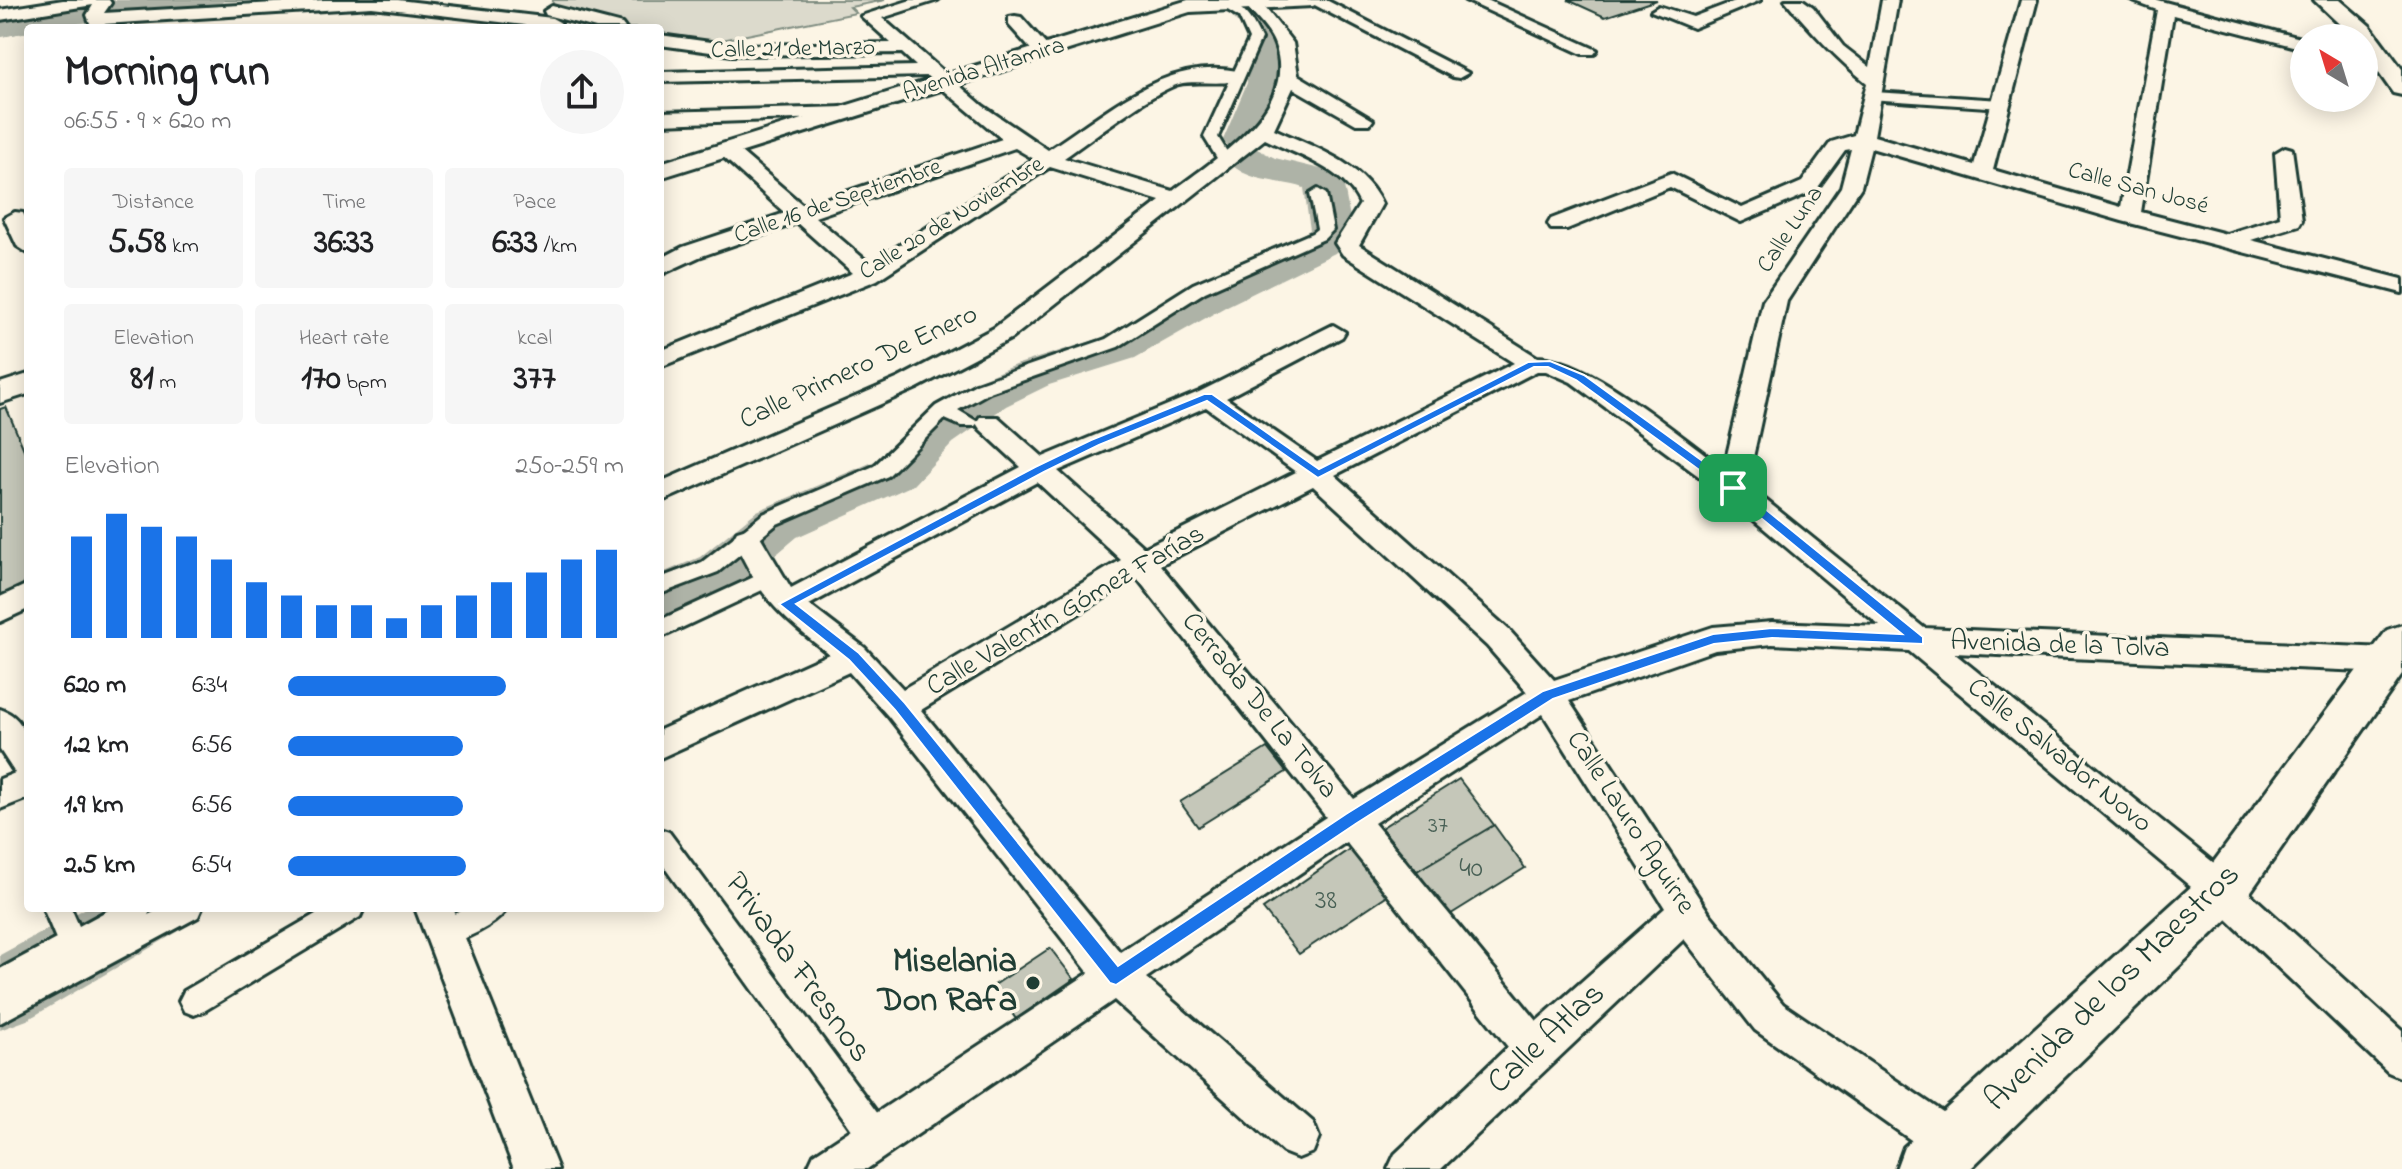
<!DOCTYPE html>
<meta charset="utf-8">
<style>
:root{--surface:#fff;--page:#f6f6f6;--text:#202124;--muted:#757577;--accent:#1a73e8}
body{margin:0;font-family:"Indie Flower",sans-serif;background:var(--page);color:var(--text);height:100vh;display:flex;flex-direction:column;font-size:30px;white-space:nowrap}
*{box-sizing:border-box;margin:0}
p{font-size:26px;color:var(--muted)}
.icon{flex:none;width:44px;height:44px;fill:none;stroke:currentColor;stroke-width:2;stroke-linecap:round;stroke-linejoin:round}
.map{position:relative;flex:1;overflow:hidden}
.drawer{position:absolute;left:24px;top:24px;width:640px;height:888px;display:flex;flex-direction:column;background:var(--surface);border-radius:8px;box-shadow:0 4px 20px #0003}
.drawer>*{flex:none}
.needle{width:52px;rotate:322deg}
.fabs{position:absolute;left:2290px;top:24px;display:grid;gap:16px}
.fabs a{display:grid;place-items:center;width:88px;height:88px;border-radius:50%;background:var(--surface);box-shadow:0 4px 20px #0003;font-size:40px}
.pin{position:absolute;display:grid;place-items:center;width:68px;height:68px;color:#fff;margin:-34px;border-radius:16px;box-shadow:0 4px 12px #0006}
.round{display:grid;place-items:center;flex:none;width:84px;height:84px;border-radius:42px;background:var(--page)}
.head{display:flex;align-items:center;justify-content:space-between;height:136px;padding:0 40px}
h1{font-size:44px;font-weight:700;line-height:60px}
.stats{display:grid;grid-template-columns:repeat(3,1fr);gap:12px;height:136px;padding:8px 40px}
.stats div{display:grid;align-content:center;border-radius:8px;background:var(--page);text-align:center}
.stats b{font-size:34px;font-weight:700}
.stats small{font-size:22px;font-weight:400}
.stats p{font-size:22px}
.chart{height:224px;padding:16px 40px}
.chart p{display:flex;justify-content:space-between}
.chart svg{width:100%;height:144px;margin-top:8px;stroke:var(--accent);stroke-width:6}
ul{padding:0 40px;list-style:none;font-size:26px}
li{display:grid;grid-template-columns:128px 96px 1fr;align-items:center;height:60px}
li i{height:20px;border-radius:10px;background:var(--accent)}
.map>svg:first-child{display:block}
.green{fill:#dcdacc;stroke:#7e8c80;stroke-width:2}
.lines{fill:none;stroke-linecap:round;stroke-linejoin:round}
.river{fill:#aeb3a7;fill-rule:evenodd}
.building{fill:#c5c7b9;stroke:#1f3d34;stroke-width:2}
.pedestrian-casing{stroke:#1f3d34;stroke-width:6}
.minor-casing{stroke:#1f3d34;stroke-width:6}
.tertiary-casing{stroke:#1f3d34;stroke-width:6}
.secondary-casing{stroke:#1f3d34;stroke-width:6}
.pedestrian{fill:#fcf5e5;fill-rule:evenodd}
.minor{fill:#fcf5e5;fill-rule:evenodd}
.tertiary{fill:#fcf5e5;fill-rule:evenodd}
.secondary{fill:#fcf5e5;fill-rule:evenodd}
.route{fill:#1a73e8;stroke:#fff;stroke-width:2;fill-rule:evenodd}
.poi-dot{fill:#1f3d34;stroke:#fcf5e5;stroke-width:3}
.labels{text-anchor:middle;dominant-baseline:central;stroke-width:7;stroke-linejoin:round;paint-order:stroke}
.far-street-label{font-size:24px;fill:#1f3d34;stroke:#fcf5e5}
.number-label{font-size:24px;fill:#486055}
.street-label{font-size:28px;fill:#1f3d34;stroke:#fcf5e5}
.near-number-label{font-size:28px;fill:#486055}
.near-poi-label{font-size:34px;font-weight:bold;fill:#1f3d34;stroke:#fcf5e5;text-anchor:end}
.near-street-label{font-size:34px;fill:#1f3d34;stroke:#fcf5e5}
</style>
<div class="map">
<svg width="2402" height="1169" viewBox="0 0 2402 1169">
<rect width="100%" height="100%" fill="#fcf5e5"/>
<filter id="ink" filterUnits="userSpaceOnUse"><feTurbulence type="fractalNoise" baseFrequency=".0125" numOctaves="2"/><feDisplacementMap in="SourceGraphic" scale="16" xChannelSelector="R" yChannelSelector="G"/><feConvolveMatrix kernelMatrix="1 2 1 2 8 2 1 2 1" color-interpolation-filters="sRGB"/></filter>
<g filter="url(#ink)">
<path class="green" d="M 140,0 L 389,0 L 68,19 L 63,26 L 28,28 L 28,31 L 0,36 L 0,19 Z
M 553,0 L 885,0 L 850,7 L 856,13 L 712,42 L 660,37 L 660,28 L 616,28 L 552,11 Z"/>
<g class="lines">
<path class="river" d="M 109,0 L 224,0 L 219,7 C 195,13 170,11 145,14 C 106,18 68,28 28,28 L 28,32 L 0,37 L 0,17 Z
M 1217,0 L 1251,0 L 1282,32 L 1283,83 L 1255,148 L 1275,158 L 1337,173 L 1343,181 L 1353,233 L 1335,253 L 1227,306 L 1135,358 L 1049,385 L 1006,406 L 953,443 L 913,485 L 797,537 L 740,585 L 660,618 L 660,574 L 700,557 L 757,511 L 875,461 L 917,421 L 970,384 L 1015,365 L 1101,338 L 1310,230 L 1304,188 C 1277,179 1243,183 1225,157 L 1231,149 L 1223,140 L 1247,83 L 1248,34 Z
M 86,908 L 189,908 L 179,931 L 27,1020 L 0,1030 L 0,955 Z"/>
</g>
<path class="building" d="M 1568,0 L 1657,0 L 1605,17 Z
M 6,407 L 28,459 L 28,587 L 0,601 L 0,409 Z
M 1267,748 L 1286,772 L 1198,827 L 1180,802 Z
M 1459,779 L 1494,825 L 1417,871 L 1381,828 Z
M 1494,825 L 1525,868 L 1448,916 L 1417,871 Z
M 1354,846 L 1389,894 L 1299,954 L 1263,909 Z
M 1050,948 L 1074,979 L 1016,1019 L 993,986 Z"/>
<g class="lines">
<g class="pedestrian-casing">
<path id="pedestrian" d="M 1211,0 C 1240,0 1250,15 1261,39 L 1218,137 L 1232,160 L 1225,164 L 1220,163 L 1204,137 L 1249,39 L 1239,17 Z
M 1874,92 L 2002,100 L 2009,104 L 2002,108 L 1869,99 L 1869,93 Z
M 1318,189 L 1326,194 L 1333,230 L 1324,239 L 1205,292 L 1118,347 L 990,392 L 958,410 L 978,422 L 975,426 L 961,426 L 945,419 L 888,476 L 777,524 L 718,572 L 660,594 L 660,578 L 702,562 L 763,514 L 874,466 L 936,406 L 976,384 L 1106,339 L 1193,284 L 1312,233 L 1317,229 L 1310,194 Z
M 767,571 L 775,574 L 778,579 L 775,584 L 660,638 L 660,620 Z
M 660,829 L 669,832 L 887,1126 L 892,1137 L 887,1148 L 876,1153 L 865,1148 L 660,861 Z
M 43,908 L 71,908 L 79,926 L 112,908 L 152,908 L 148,915 L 162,908 L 202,908 L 198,917 L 0,1023 L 0,969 L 56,939 Z
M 326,908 L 364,908 L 360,917 L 204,1011 L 194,1015 L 184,1011 L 179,1001 L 184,991 Z
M 467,908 L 507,908 C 498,926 462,940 443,947 L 433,943 L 429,934 L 433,925 Z"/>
</g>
<g class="minor-casing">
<path id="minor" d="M 63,0 L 109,0 L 111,3 L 104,13 L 324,0 L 398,0 L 552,18 L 561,23 L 551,28 L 372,7 L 104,24 L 91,26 L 87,15 L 93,5 L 0,20 L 0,10 Z
M 911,0 L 938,0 L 882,18 L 983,106 L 1048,150 C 1106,113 1168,54 1241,72 L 1244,76 C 1232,88 1197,79 1179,84 C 1150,93 1092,139 1064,158 L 1173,191 C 1215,158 1299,110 1275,45 C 1270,29 1251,14 1242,0 L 1259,0 L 1293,43 L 1298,75 L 1373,120 L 1370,124 L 1356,124 L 1293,88 L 1274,129 C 1313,147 1362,162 1382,204 L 1359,245 L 1537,357 C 1589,357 1680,437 1724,468 L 1763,301 L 1841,187 L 1851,149 L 1845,150 L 1816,190 L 1741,222 L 1670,187 L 1567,229 L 1551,229 L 1548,224 L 1551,219 L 1671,173 L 1742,208 L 1802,182 L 1831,142 L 1854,135 L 1867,83 C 1836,58 1810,30 1785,0 L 1803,0 L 1813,7 L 1843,46 L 1870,67 L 1882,0 L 1898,0 L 1874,136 L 1974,165 L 2021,0 L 2037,0 L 1993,170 L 2121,207 L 2157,10 L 2130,0 L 2157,0 L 2304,39 L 2304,49 L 2173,15 L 2141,212 L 2226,234 L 2280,217 L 2275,153 L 2285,147 L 2292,149 L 2302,220 L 2299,225 L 2251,240 L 2402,279 L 2402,293 L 2122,221 L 1871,148 L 1861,187 L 1787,301 L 1747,485 L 1924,628 L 2387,648 L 2398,652 L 2402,662 L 2398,668 L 2387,672 L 1954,653 L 2235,880 L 2402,1031 L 2402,1078 L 2388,1072 L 2209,902 L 1909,651 L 1772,644 L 1715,650 L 1569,701 L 1709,913 L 1783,1004 L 1968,1129 L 1974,1144 L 1968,1159 L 1953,1165 L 1938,1159 L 1755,1030 L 1684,939 L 1441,1169 L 1388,1169 L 1395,1154 L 1508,1047 L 1346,842 L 1146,978 L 1313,1122 L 1319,1137 L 1313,1152 L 1298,1158 L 1283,1152 L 1114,1000 L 867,1169 L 807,1169 L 814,1154 L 1089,973 L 888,716 L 849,672 L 660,758 L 660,730 L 829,654 C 776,612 762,600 733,538 L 737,531 L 747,528 L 757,531 L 791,588 L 1021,467 L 980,429 L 976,423 L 980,417 L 998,417 L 1043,457 L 1199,392 L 1333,325 L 1345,332 L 1342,337 L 1226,398 L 1317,461 L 1514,363 L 1343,255 L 1335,243 L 1360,204 C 1345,169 1297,155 1265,139 L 1012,338 L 917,388 L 660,502 L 660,482 L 899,378 L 994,328 L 1160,201 L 1050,167 L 877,280 L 660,367 L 660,351 L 853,273 L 797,223 L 699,257 L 660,275 L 660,259 L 683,247 L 785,213 L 720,154 L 717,150 L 720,146 L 734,146 L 804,206 L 1002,139 L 927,76 L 660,82 L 660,72 L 916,66 L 902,53 L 732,55 L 660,45 L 660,35 L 732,45 L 891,43 L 861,16 ZM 1015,148 L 1034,159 L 870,264 L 815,217 ZM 1537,371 L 1546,371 L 1571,382 L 1723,494 L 1880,626 L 1772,622 L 1713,627 L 1554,680 L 1509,630 L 1335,475 ZM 1206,407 L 1296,472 L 1144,548 L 1058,471 ZM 1037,482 L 1121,560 L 903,689 L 865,648 L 809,605 ZM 1313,486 L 1487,646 L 1527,692 L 1354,799 L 1160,565 ZM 1137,578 L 1326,817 L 1120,952 L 921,710 ZM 1543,714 L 1665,908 L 1537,1021 L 1374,823 Z
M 1305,0 L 1326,0 L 1468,73 L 1459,78 L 1453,77 Z
M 1465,0 L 1487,0 L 1597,50 L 1594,54 L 1582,54 Z
M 1738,0 L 1761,0 L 1693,28 L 1651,11 L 1659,6 L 1693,17 Z
M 552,6 L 622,24 L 625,28 L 596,28 L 546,15 L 544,11 Z
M 1015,16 L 1021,17 L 1048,47 L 1048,55 L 1036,55 L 1009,25 L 1009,17 Z
M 845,107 L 855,113 L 852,117 L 660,124 L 660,112 Z
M 15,212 L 23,213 L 28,223 L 28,253 L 17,246 L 4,218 Z
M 28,584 L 28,609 L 0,622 L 0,597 Z
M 0,709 C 37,721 28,767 28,798 L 0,809 L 0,779 L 15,773 L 0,750 Z
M 415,908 L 453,908 L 558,1169 L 514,1169 Z"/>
</g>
<g class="tertiary-casing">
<path id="tertiary" d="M 1188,0 L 1323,0 L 1313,6 L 1190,12 L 660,178 L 660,163 Z
M 28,374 L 28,394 L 0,403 L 0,383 Z"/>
</g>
<g class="secondary-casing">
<path id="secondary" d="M 2314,0 L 2340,0 L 2370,26 L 2402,69 L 2402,95 L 2393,93 L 2364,52 L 2364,38 L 2354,38 Z
M 2402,625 L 2402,675 L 2240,907 L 1970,1169 L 1896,1169 L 1904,1147 L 2204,875 L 2387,630 Z"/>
</g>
<use href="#pedestrian" class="pedestrian"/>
<use href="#minor" class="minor"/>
<use href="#tertiary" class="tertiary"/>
<use href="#secondary" class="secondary"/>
</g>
</g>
<path class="route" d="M 1528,362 L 1550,361 L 1584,375 L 1737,486 L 1923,637 L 1923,644 L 1772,638 L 1714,644 L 1553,699 L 1357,823 L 1116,985 L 1110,983 L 895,710 L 849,660 L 779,604 L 1035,467 L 1091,440 L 1204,394 L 1212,394 L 1319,469 ZM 1534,367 L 1548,367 L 1576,380 L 1728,491 L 1902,634 L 1772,628 L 1713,634 L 1543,691 L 1346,814 L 1118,966 L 905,703 L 859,653 L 796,604 L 1044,472 L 1099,445 L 1207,401 L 1318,478 Z"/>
<circle class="poi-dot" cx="1033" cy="983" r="8"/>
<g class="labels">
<g class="far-street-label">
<text transform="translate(793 50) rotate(-1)">Calle 21 de Marzo</text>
<text transform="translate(984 70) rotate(-17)">Avenida Altamira</text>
<text transform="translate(2138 189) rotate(15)">Calle San José</text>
<text transform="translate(838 202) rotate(-19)">Calle 16 de Septiembre</text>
<text transform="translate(952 219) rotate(-32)">Calle 20 de Noviembre</text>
<text transform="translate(1791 230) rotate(-56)">Calle Luna</text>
</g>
<g class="number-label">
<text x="1438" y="826">37</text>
</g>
<g class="street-label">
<text transform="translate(859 368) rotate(-25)">Calle Primero De Enero</text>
<text transform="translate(1066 611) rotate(-30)">Calle Valentín Gómez Farías</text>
<text transform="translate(2060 646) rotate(2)">Avenida de la Tolva</text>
<text transform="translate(1259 706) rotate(51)">Cerrada De La Tolva</text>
<text transform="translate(2059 756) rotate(39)">Calle Salvador Novo</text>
<text transform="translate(1630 823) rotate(57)">Calle Lauro Aguirre</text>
</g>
<g class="near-number-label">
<text x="1471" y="869">40</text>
<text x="1326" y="901">38</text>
</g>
<g class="near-poi-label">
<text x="1017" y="963">Miselania<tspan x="1017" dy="39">Don Rafa</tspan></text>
</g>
<g class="near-street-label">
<text transform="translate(797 968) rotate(54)">Privada Fresnos</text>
<text transform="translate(2113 988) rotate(-44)">Avenida de los Maestros</text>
<text transform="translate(1547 1039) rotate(-43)">Calle Atlas</text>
</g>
</g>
</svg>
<div class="fabs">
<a><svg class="needle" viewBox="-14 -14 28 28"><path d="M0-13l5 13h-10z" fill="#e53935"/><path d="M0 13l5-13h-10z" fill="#757577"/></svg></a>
</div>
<div class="pin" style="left:1733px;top:488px;background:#1e9e55"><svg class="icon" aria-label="arrive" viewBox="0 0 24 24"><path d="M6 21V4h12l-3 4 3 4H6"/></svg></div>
<section class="drawer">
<div class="head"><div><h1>Morning run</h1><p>06:55 · 9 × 620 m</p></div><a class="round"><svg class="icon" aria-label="share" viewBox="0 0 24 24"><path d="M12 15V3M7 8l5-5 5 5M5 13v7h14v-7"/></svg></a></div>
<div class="stats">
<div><p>Distance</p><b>5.58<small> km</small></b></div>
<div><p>Time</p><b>36:33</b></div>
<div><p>Pace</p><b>6:33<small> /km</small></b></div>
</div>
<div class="stats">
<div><p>Elevation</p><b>81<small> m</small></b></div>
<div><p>Heart rate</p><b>170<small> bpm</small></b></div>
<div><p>kcal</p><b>377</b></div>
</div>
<div class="chart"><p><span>Elevation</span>250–259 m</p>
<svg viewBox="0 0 160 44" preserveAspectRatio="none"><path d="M5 44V13M15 44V6M25 44V10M35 44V13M45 44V20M55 44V27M65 44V31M75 44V34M85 44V34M95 44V38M105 44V34M115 44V31M125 44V27M135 44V24M145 44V20M155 44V17"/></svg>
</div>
<ul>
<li><b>620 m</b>6:34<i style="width:65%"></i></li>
<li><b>1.2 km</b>6:56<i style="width:52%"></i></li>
<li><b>1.9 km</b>6:56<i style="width:52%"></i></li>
<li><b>2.5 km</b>6:54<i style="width:53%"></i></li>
</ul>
</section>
</div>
